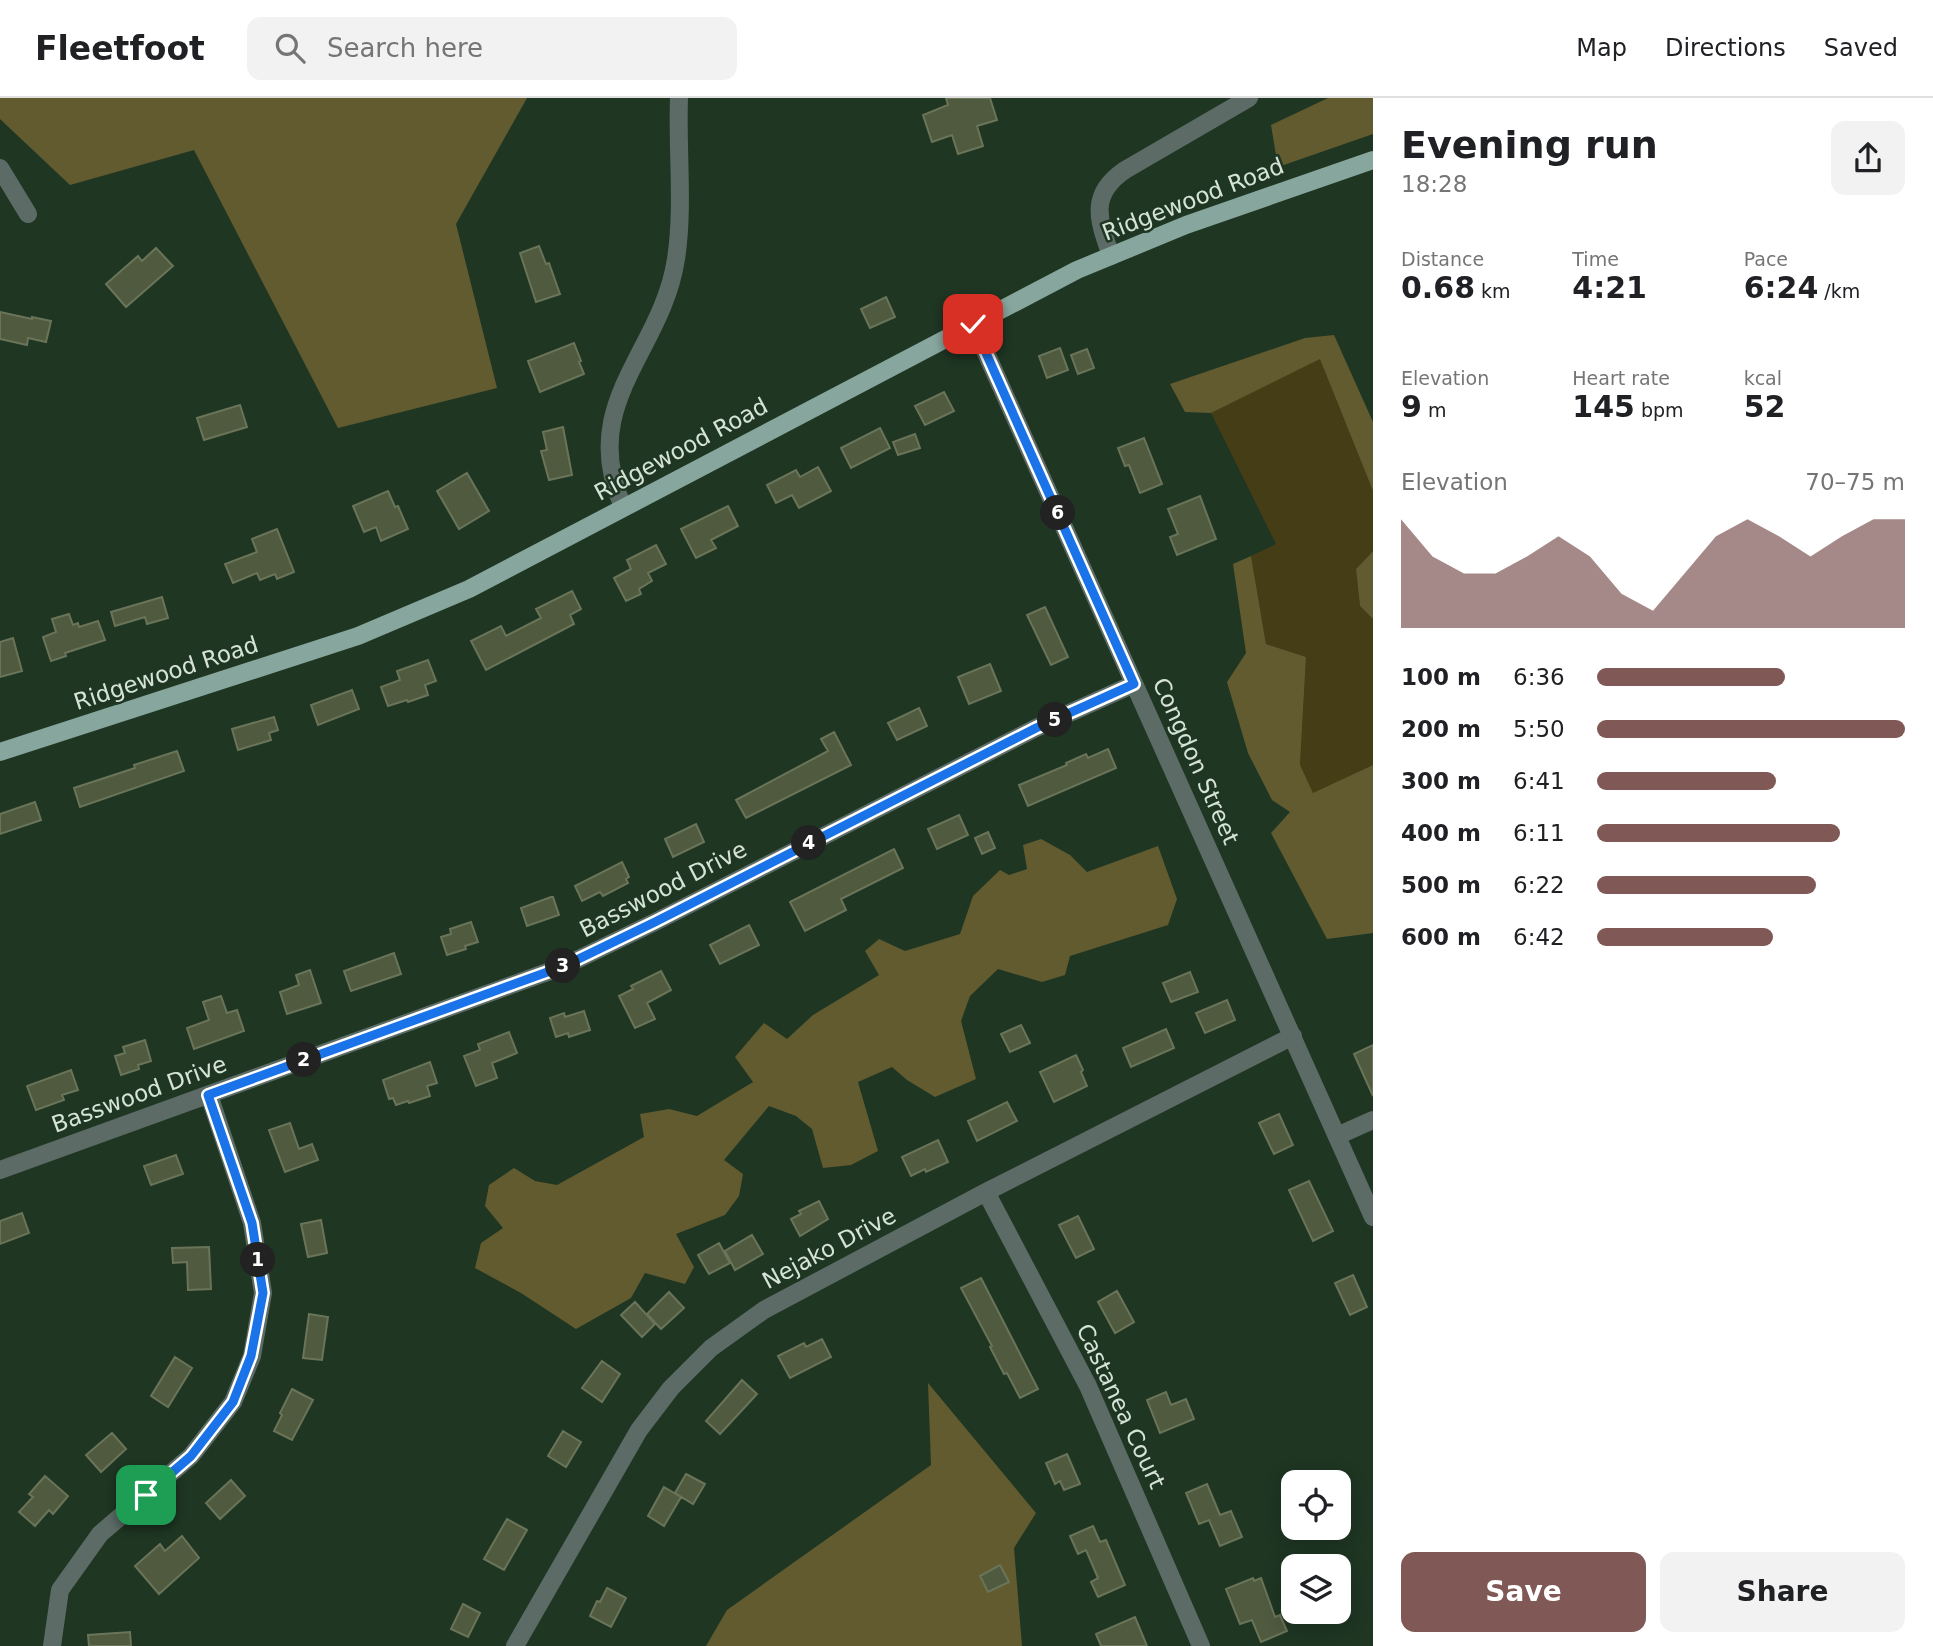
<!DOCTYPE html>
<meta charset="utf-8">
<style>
:root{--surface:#fff;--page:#f2f2f2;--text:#202124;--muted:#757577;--line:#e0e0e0;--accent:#805856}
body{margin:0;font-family:"DejaVu Sans",sans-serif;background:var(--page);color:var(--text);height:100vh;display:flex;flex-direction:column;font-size:26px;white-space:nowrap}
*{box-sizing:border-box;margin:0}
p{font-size:23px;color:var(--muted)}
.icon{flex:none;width:38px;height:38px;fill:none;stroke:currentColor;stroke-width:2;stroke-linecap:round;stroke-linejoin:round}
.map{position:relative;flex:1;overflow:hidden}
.sheet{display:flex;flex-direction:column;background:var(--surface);width:560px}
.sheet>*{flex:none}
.controls{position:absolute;left:1281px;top:1372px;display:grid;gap:14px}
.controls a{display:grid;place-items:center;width:70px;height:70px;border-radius:14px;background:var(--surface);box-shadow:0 4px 18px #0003;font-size:35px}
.pin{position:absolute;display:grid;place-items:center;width:60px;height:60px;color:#fff;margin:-30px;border-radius:14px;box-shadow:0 4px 10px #0006}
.km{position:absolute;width:35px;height:35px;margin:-18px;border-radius:50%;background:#222;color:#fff;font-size:19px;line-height:35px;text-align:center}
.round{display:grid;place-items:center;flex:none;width:74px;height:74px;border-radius:14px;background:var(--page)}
.head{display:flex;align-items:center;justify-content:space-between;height:119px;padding:0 28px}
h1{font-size:38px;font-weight:800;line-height:52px}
.stats{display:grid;grid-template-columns:repeat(3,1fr);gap:10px;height:119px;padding:7px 28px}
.stats div{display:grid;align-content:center}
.stats b{font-size:30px;font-weight:800}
.stats small{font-size:19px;font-weight:400}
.stats p{font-size:19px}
.chart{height:196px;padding:14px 28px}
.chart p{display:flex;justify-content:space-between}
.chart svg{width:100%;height:126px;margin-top:7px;fill:var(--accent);opacity:.7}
.cta{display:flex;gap:14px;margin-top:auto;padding:14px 28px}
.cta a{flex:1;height:80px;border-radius:14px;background:var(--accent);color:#fff;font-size:28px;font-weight:800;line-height:80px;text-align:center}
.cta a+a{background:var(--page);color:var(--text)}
ul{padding:0 28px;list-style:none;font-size:23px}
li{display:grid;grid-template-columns:112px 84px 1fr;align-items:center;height:52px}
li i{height:18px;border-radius:9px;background:var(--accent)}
header{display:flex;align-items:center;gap:42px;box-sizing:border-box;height:98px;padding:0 35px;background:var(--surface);border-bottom:2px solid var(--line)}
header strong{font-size:33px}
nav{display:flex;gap:38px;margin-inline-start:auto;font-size:24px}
.search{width:490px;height:63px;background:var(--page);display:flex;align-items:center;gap:18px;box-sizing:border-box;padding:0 24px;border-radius:14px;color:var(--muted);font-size:26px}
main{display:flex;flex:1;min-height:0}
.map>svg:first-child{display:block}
.green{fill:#443d15}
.forest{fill:#625b30}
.building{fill:#4f5a3f;stroke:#6a7458;stroke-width:2}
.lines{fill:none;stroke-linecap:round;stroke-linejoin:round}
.minor{stroke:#5c6b66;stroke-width:18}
.major{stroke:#87a69d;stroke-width:18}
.route-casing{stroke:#fff;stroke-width:14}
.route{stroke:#1a73e8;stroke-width:9}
.labels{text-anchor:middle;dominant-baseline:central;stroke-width:5;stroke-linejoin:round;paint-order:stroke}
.street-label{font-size:23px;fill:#d6e4d8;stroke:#1f3623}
</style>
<header>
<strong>Fleetfoot</strong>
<div class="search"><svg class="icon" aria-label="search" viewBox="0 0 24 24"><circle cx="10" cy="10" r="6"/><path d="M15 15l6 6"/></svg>Search here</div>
<nav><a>Map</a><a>Directions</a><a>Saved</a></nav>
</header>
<main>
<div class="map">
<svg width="1373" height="1548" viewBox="0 0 1373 1548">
<rect width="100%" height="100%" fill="#1f3623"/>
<path class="green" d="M 1320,260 L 1373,393 L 1373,453 L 1356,471 L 1360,508 L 1373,521 L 1373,667 L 1313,696 L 1300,668 L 1306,559 L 1266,546 L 1251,458 L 1276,446 L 1211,315 Z"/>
<path class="forest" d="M 0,0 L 527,0 L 456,126 L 497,290 L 338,330 L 194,52 L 70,87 L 0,21 Z
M 1328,0 L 1373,0 L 1373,36 L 1278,69 L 1271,27 Z
M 1334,237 L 1373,324 L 1373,393 L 1320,261 L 1211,315 L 1185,314 L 1170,286 L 1305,240 Z
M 1373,453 L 1373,521 L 1360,508 L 1356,471 Z
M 1251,458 L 1266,546 L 1306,559 L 1300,667 L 1313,695 L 1373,667 L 1373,835 L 1327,841 L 1271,735 L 1290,714 L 1272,702 L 1248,655 L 1227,584 L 1246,555 L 1233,466 Z
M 1041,741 L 1070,757 L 1087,774 L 1158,748 L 1177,801 L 1168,827 L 1070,858 L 1065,877 L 1042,884 L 998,871 L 970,898 L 961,923 L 976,981 L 935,999 L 907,982 L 892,969 L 858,984 L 878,1053 L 851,1067 L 823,1070 L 812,1031 L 796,1018 L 769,1008 L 724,1062 L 743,1076 L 739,1098 L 725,1117 L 676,1136 L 694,1169 L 685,1186 L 645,1175 L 631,1200 L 576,1231 L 521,1195 L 475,1170 L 481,1145 L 503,1130 L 485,1108 L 489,1087 L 514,1070 L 535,1083 L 557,1087 L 644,1039 L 640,1016 L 669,1011 L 697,1018 L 753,984 L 735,959 L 764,925 L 787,941 L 813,917 L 879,877 L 865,853 L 879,841 L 905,853 L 960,836 L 973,798 L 1000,772 L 1009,777 L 1027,771 L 1023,747 Z
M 928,1285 L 1036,1415 L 1014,1450 L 1022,1548 L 706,1548 L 727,1512 L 931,1367 Z"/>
<path class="building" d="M 946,0 L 990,0 L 997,22 L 977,28 L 983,48 L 958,56 L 952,37 L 932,44 L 923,17 L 948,7 Z
M 539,148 L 546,166 L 549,165 L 560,196 L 536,204 L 520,155 Z
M 156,150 L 173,168 L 126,209 L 106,186 L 138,158 L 142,163 Z
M 886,199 L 895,219 L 870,230 L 861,211 Z
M 0,214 L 32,221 L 32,219 L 51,223 L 46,244 L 28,240 L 27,247 L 0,241 Z
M 574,245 L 581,263 L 579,264 L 584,276 L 540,294 L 528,263 Z
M 1060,250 L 1068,272 L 1047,280 L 1039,258 Z
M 1087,251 L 1094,270 L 1078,276 L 1071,257 Z
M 944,294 L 954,313 L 925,327 L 915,308 Z
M 240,307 L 247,329 L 204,342 L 197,320 Z
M 563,329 L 572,377 L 549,382 L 541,353 L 547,352 L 543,334 Z
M 880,330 L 890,350 L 851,370 L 841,350 Z
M 915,336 L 920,350 L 898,357 L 893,344 Z
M 1144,340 L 1162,386 L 1140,395 L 1129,367 L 1125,368 L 1118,350 Z
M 818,369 L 831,393 L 799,410 L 792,397 L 776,405 L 767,387 L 796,372 L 800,379 Z
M 467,375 L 489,413 L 459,431 L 437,393 Z
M 388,393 L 395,409 L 398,408 L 408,431 L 381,443 L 376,429 L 364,434 L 353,408 Z
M 1200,398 L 1216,441 L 1177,457 L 1170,439 L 1178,436 L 1168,411 Z
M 728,408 L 738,428 L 711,442 L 716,450 L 696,460 L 681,431 Z
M 277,431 L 294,474 L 277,481 L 275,476 L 260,482 L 257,475 L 233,485 L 225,466 L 257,454 L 252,441 Z
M 656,447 L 666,466 L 648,475 L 652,483 L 639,491 L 641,496 L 626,503 L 614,480 L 631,471 L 627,462 Z
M 572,493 L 581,511 L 570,517 L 574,526 L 486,572 L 471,543 L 501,528 L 506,538 L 541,520 L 536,511 Z
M 162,499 L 168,520 L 147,526 L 145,519 L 115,528 L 111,514 Z
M 1045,509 L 1068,559 L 1051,567 L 1027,517 Z
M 69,516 L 73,527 L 78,525 L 79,529 L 98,523 L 105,542 L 65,555 L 66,558 L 51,563 L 43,539 L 56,534 L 52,521 Z
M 13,540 L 22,573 L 0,579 L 0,544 Z
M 428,562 L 436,583 L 425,587 L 428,597 L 408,604 L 407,602 L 388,608 L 381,589 L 400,582 L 397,573 Z
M 990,566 L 1001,593 L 969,606 L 958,579 Z
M 352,592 L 359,611 L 318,627 L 311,607 Z
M 919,610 L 927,628 L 897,642 L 888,625 Z
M 274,619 L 278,632 L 269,635 L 271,642 L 238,652 L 232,631 Z
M 834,634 L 851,667 L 746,720 L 736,702 L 828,653 L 821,641 Z
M 1108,651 L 1116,670 L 1028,708 L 1019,687 L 1067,667 L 1066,665 L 1086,656 L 1088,660 Z
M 177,653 L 184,673 L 80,709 L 74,690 L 135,670 L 134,667 Z
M 35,704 L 41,722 L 0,736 L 0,716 Z
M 959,717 L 968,737 L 937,751 L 928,731 Z
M 696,726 L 704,744 L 673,759 L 665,741 Z
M 988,734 L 995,750 L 982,756 L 975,740 Z
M 894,751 L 903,770 L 841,801 L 846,812 L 805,833 L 790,804 Z
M 622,764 L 629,779 L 626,781 L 628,785 L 603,798 L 600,794 L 582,803 L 575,788 Z
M 551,799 L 553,799 L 559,817 L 527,828 L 521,810 Z
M 471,824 L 478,844 L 465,848 L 466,851 L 447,857 L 441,839 L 451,836 L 450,831 Z
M 749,827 L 759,847 L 720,866 L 710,847 Z
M 394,855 L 401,876 L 351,893 L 344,873 Z
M 310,872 L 321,905 L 287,916 L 280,894 L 299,887 L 296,877 Z
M 661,873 L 671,892 L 647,905 L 655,921 L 635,930 L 619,898 L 633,891 L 631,888 Z
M 1190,874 L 1198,894 L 1171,904 L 1163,885 Z
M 221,898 L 227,915 L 237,912 L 244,933 L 194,951 L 187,930 L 209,922 L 203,904 Z
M 1227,902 L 1235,922 L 1205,935 L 1196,915 Z
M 584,913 L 590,932 L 569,939 L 568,935 L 556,939 L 550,920 L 564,915 L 565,919 Z
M 1021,927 L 1030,945 L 1010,954 L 1001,936 Z
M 1166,931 L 1174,950 L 1131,969 L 1123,950 Z
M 509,934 L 517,955 L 492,965 L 497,980 L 476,988 L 464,958 L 480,952 L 478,946 Z
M 145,942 L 151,963 L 138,967 L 139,971 L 121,977 L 115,958 L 125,955 L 123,949 Z
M 1373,947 L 1373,998 L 1354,956 Z
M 1076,957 L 1083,972 L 1081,974 L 1087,988 L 1054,1004 L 1040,974 Z
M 430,964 L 437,985 L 427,988 L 430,998 L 409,1005 L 408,1003 L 396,1007 L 393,1000 L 389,1001 L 383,982 Z
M 71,972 L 78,992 L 62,997 L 64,1002 L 36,1012 L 27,988 Z
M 1007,1004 L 1017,1023 L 977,1043 L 968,1023 Z
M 1279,1016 L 1293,1047 L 1274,1056 L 1259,1025 Z
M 290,1025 L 299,1051 L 312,1046 L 318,1062 L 285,1074 L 269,1032 Z
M 938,1042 L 948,1064 L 926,1074 L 925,1071 L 911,1078 L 902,1059 Z
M 176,1057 L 183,1076 L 151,1087 L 144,1068 Z
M 1309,1083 L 1333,1133 L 1313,1143 L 1289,1092 Z
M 819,1103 L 828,1121 L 800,1138 L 791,1121 L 801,1116 L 799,1113 Z
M 22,1115 L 29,1135 L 0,1146 L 0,1123 Z
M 1078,1118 L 1094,1151 L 1076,1160 L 1059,1127 Z
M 321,1122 L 327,1155 L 308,1159 L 301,1126 Z
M 752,1137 L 763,1156 L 735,1172 L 725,1153 Z
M 719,1145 L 730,1165 L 709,1176 L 698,1157 Z
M 209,1149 L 211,1191 L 188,1192 L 187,1164 L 173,1165 L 172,1150 Z
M 1353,1177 L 1367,1209 L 1350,1217 L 1335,1185 Z
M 981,1180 L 1038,1291 L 1020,1300 L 1007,1275 L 1004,1276 L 990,1249 L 992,1248 L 961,1190 Z
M 1117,1193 L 1134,1224 L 1115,1235 L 1098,1204 Z
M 669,1194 L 684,1210 L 661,1231 L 647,1216 Z
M 635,1204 L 655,1226 L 642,1239 L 621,1217 Z
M 309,1216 L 328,1219 L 322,1262 L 303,1260 Z
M 822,1241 L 831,1259 L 790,1280 L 778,1258 L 804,1245 L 806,1249 Z
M 175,1259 L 192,1270 L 168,1309 L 151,1298 Z
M 602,1263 L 620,1276 L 602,1304 L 582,1290 Z
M 742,1282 L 757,1296 L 720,1336 L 706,1323 Z
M 292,1291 L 313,1302 L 292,1342 L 274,1333 L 282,1317 L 280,1315 Z
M 1166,1294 L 1171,1307 L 1186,1301 L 1194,1321 L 1160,1335 L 1147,1302 Z
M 563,1333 L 581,1344 L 566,1369 L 548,1358 Z
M 112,1335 L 126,1351 L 101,1374 L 86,1357 Z
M 1067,1356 L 1080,1386 L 1064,1392 L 1060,1383 L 1055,1386 L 1046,1365 Z
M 686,1376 L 705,1386 L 693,1406 L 675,1395 Z
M 45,1378 L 68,1398 L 53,1416 L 49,1412 L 35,1428 L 19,1414 L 33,1399 L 29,1396 Z
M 231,1382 L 245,1398 L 220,1421 L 206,1405 Z
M 1207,1386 L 1220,1417 L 1231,1413 L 1242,1439 L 1220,1448 L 1209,1422 L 1199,1426 L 1186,1395 Z
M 664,1389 L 681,1399 L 664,1428 L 648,1418 Z
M 507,1421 L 527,1432 L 504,1472 L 484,1461 Z
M 1093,1428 L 1100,1444 L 1106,1442 L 1125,1487 L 1098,1499 L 1091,1484 L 1098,1480 L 1086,1452 L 1078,1456 L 1070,1438 Z
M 182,1438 L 199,1460 L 159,1496 L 135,1468 L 160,1446 L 165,1453 Z
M 1000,1467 L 1009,1484 L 988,1494 L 980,1478 Z
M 1253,1480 L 1254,1483 L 1261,1480 L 1275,1519 L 1280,1517 L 1287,1533 L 1261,1544 L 1252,1522 L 1240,1526 L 1226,1491 Z
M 607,1490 L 626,1500 L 611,1529 L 590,1518 L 597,1503 L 600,1504 Z
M 463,1506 L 480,1515 L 468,1539 L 451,1531 Z
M 1135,1519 L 1147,1548 L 1101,1548 L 1096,1536 Z
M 130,1534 L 131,1548 L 89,1548 L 88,1537 Z"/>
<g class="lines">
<path class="minor" d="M 0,70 L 28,116
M 1111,158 C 1099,123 1088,97 1125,72 L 1249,0
M 973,226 L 1373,1119
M 623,409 C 577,305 662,254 676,161 C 684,108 677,53 679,0
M 1337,1038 L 1373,1022
M 0,1072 L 564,868 L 655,824 L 1036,630 L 1134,586
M 986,1094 L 1088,1288 L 1201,1548
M 52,1548 L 60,1492 L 100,1436 L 191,1358 L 233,1304 L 252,1258 L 263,1195 L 252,1125 L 209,997
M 515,1548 L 639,1332 L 671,1290 L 711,1250 L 764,1212 L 986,1094 L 1293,938"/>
<path class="major" d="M 0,654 L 358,538 L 469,491 L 1077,172 L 1186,127 L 1373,62"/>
</g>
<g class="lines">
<g class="route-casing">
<path id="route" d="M 146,1397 L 191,1358 L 233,1304 L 251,1258 L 263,1195 L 252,1125 L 208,997 L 564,868 L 655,824 L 1036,630 L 1134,586 L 973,226"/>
</g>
<use href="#route" class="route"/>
</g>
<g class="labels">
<g class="street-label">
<text transform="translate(1193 101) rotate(-21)">Ridgewood Road</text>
<text transform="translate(681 351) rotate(-28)">Ridgewood Road</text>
<text transform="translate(166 575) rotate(-18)">Ridgewood Road</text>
<text transform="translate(1196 663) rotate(66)">Congdon Street</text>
<text transform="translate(663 791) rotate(-27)">Basswood Drive</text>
<text transform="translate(139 996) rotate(-20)">Basswood Drive</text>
<text transform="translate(829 1150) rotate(-28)">Nejako Drive</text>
<text transform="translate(1121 1308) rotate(65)">Castanea Court</text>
</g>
</g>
</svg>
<div class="controls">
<a><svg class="icon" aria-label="locate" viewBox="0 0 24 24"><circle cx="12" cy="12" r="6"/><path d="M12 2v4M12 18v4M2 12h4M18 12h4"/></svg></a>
<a><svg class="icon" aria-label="layers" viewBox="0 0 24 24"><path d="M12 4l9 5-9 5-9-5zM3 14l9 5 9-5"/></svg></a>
</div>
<div class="pin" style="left:146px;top:1397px;background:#1e9e55"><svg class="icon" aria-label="arrive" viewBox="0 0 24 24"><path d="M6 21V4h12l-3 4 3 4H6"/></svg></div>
<div class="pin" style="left:973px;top:226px;background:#d93025"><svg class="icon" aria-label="check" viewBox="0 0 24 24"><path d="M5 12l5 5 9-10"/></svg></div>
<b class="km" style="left:258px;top:1162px">1</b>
<b class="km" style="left:304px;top:962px">2</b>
<b class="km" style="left:563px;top:868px">3</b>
<b class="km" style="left:809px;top:745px">4</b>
<b class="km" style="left:1055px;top:622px">5</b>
<b class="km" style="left:1058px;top:415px">6</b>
</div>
<section class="sheet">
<div class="head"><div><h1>Evening run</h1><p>18:28</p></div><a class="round"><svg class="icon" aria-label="share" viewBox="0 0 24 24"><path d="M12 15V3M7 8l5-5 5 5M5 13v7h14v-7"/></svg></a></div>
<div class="stats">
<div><p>Distance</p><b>0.68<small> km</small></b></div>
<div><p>Time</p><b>4:21</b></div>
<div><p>Pace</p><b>6:24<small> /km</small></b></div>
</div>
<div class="stats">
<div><p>Elevation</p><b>9<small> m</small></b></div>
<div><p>Heart rate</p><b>145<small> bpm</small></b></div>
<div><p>kcal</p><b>52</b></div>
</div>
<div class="chart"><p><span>Elevation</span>70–75 m</p>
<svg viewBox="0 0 160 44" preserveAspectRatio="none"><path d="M0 44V6L10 19L20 25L30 25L40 19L50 12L60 19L70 32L80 38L90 25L100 12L110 6L120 12L130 19L140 12L150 6L160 6V44z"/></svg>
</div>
<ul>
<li><b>100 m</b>6:36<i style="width:61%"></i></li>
<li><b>200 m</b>5:50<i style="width:100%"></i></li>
<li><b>300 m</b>6:41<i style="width:58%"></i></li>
<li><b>400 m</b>6:11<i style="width:79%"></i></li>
<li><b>500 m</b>6:22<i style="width:71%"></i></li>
<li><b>600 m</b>6:42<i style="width:57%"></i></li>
</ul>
<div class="cta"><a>Save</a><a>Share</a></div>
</section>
</main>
